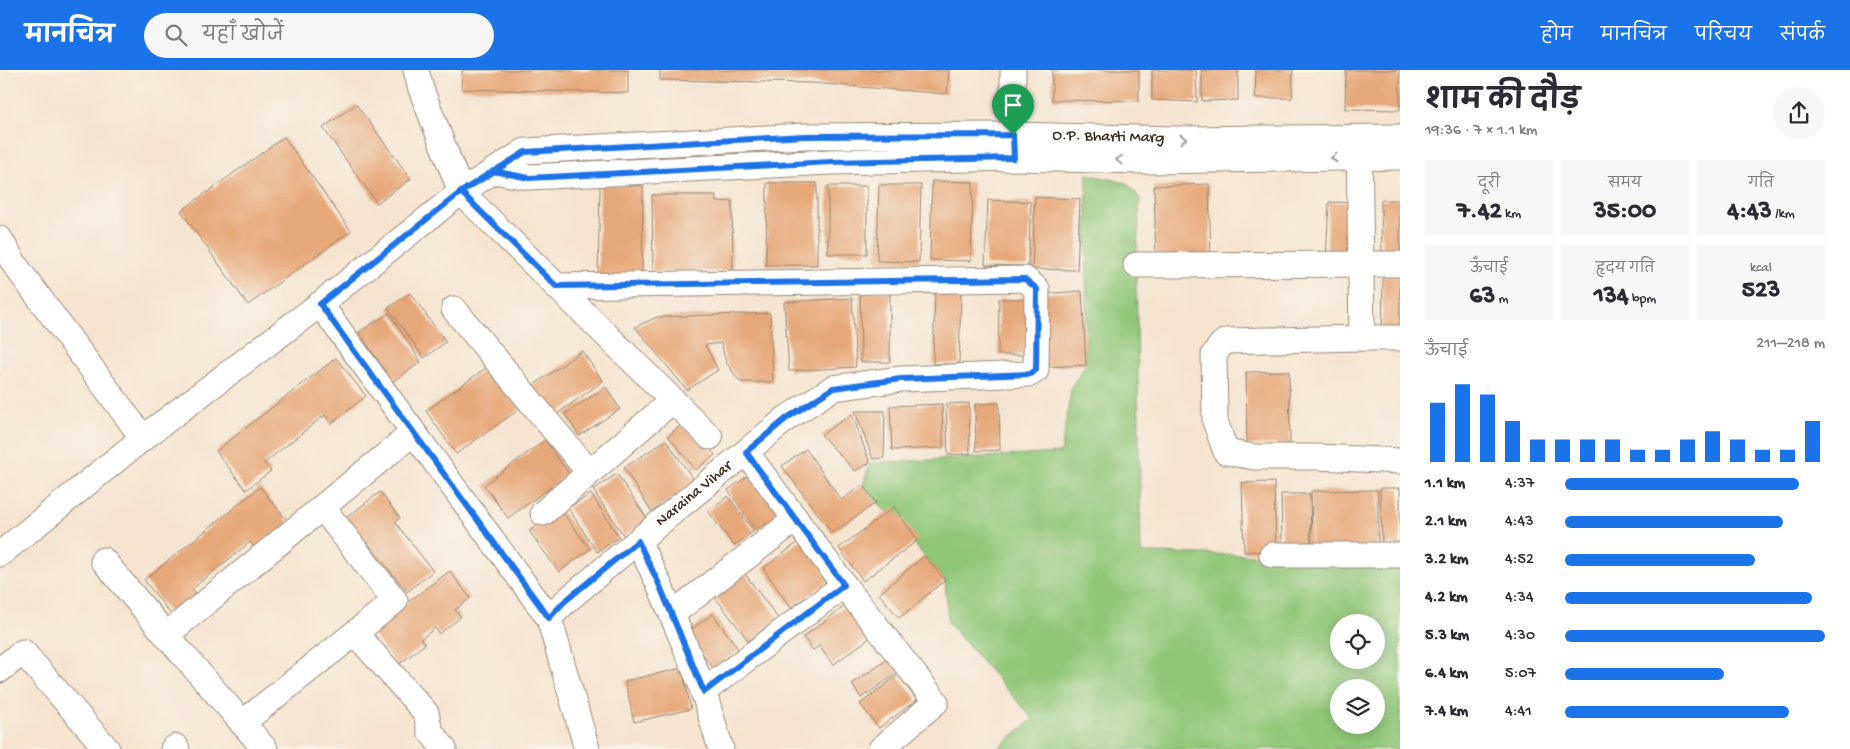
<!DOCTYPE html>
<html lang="hi">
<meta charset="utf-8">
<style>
:root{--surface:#fff;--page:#f7f7f7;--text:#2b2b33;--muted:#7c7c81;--accent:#1a73e8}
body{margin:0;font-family:"Gochi Hand","Playpen Sans Deva",sans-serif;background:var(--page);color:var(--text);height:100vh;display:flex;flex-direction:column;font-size:19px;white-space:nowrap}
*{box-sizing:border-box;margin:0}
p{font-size:16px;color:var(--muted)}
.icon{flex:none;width:28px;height:28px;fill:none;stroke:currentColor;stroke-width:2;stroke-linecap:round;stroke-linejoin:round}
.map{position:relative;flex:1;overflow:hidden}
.details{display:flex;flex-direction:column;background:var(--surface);width:450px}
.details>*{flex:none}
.fabs{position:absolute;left:1330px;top:544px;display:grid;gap:10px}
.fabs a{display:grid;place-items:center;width:55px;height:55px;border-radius:50%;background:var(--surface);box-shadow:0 2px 12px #0003;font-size:25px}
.pin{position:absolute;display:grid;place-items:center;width:42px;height:42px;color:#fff;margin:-51px -21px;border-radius:50% 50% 50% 0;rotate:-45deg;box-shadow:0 0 5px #0007}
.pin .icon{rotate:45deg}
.round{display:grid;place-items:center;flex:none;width:52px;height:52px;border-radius:26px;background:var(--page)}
.overview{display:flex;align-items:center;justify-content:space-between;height:85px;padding:0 25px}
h1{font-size:28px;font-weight:700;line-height:38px}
.stats{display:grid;grid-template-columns:repeat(3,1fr);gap:8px;height:85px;padding:5px 25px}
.stats div{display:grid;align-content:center;border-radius:0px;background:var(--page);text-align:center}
.stats b{font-size:25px;font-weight:700}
.stats small{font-size:14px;font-weight:400}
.stats p{font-size:14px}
.chart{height:140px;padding:10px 25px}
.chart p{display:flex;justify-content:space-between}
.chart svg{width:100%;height:90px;margin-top:5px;stroke:var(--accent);stroke-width:6}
ul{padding:0 25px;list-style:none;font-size:16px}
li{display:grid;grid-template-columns:80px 60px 1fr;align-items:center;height:38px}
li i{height:12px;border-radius:6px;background:var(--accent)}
header{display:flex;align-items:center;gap:30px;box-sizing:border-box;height:70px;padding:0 25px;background:var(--accent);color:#fff}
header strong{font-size:24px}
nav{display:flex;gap:28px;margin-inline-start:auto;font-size:18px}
.search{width:350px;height:45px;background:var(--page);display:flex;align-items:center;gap:12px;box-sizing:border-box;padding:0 18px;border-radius:28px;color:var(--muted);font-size:19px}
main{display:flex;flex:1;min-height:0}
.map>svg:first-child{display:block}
.green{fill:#90c779;stroke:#66784c;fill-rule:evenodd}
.building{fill:#e6a779}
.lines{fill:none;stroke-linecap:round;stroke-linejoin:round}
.street-casing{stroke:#988877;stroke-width:27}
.street{stroke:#fff;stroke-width:25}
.oneway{stroke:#a79f9a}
.route-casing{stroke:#fff;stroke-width:10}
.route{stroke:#1a73e8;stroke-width:6}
.labels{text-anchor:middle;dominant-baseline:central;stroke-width:4.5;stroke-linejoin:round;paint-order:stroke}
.street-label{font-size:16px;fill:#3b2a1e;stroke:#f7f3e8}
</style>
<header>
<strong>मानचित्र</strong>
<div class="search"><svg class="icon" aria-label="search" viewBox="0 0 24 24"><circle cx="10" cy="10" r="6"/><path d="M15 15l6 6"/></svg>यहाँ खोजें</div>
<nav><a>होम</a><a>मानचित्र</a><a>परिचय</a><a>संपर्क</a></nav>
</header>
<main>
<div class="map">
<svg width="1400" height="679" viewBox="0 0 1400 679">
<rect width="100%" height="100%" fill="#f7f3e8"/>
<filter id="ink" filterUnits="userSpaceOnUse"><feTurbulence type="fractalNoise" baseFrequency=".02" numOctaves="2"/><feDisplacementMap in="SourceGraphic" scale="10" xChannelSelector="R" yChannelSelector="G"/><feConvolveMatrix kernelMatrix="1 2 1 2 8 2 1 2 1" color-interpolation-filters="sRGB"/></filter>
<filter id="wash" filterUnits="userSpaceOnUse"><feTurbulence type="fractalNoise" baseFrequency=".0096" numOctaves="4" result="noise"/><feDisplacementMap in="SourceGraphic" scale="20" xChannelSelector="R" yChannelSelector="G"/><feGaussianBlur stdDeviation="1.12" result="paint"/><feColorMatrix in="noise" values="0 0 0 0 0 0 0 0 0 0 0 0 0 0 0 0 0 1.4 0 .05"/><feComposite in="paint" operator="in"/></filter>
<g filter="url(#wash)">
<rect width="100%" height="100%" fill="#f5e5d0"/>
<path class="green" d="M 1087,104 L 1127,113 L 1140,128 L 1136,195 L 1141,483 L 1272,485 L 1400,481 L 1400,679 L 997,679 L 1033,649 L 948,553 L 945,510 L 863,415 L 870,393 L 1061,383 L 1072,315 L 1086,295 ZM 1339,552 L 1376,552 L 1376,590 L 1339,590 ZM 1339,618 L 1376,618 L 1376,655 L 1339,655 Z"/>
<g id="blocks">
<path class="building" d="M 462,0 L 628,0 L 628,23 L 461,19 Z
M 660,0 L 949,0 L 947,24 L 812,13 L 660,10 Z
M 1052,0 L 1139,0 L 1139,31 L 1052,30 Z
M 1152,0 L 1196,0 L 1197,32 L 1152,30 Z
M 1202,0 L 1238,0 L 1238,30 L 1202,31 Z
M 1256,0 L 1293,0 L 1292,28 L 1255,28 Z
M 1346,0 L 1400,0 L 1400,40 L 1345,39 Z
M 356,34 L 411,109 L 377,133 L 323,58 Z
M 284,67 L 351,161 L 248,235 L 181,141 Z
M 932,111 L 973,112 L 971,191 L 930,190 Z
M 767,113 L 817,113 L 817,195 L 766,195 Z
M 1209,114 L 1211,190 L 1156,192 L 1154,116 Z
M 600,115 L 643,116 L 642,207 L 598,207 Z
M 879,115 L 921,115 L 919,192 L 877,191 Z
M 828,116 L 867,116 L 867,184 L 828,184 Z
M 652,125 L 716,125 L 716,132 L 732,131 L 733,201 L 653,202 Z
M 1035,127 L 1080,129 L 1077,200 L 1032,199 Z
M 988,130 L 1031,132 L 1028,196 L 985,195 Z
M 1381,130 L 1400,130 L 1400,189 L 1382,189 Z
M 1329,132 L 1356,133 L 1353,190 L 1326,189 Z
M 1383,207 L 1400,207 L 1400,266 L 1382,265 Z
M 935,220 L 961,221 L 959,294 L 933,294 Z
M 1082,221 L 1086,295 L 1044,297 L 1041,224 Z
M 860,222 L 890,222 L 890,292 L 861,292 Z
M 410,223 L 446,272 L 424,288 L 388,238 Z
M 852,228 L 856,297 L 789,301 L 784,232 Z
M 999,229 L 1032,229 L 1032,285 L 998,285 Z
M 389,243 L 421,292 L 392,312 L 359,262 Z
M 770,243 L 773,312 L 740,312 L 726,292 L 721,273 L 705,275 L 718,300 L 687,320 L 635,257 L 657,247 Z
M 582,281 L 603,311 L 550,349 L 528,319 Z
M 336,288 L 366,326 L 331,354 L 325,345 L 264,393 L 271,401 L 246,420 L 216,381 Z
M 490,295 L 521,338 L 456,384 L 426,341 Z
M 1289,301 L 1290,374 L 1247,375 L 1246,302 Z
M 606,317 L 620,339 L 579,366 L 565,344 Z
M 969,333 L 970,384 L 948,385 L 946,334 Z
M 999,333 L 1000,380 L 976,381 L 975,334 Z
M 942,334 L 943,378 L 892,380 L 890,336 Z
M 855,341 L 885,341 L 884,388 L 873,389 Z
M 852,344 L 870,393 L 855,401 L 821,365 Z
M 687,350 L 715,385 L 696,400 L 668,366 Z
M 545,370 L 569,404 L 508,448 L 484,415 Z
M 666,370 L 696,413 L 652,442 L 624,398 Z
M 806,379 L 841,430 L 863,415 L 876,433 L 832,463 L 782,396 Z
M 752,403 L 785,451 L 771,461 L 766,453 L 756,460 L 728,420 Z
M 617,404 L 648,450 L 624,466 L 593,420 Z
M 1274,412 L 1276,481 L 1244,482 L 1242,413 Z
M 260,417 L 291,455 L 258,482 L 250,472 L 192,519 L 199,528 L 174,548 L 144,510 Z
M 1380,418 L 1400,418 L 1400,474 L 1382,474 Z
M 1378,420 L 1378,478 L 1312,475 L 1311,421 Z
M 380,422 L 400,448 L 395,452 L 433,501 L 407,522 L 368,473 L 363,477 L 342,451 Z
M 591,424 L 619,467 L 597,482 L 568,438 Z
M 1281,424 L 1310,424 L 1311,476 L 1282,476 Z
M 728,426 L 754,461 L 734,476 L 708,441 Z
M 894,437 L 918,470 L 863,511 L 839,478 Z
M 560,439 L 590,479 L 559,502 L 529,461 Z
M 804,468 L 833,508 L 791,538 L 763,498 Z
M 924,486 L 945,510 L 899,548 L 879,524 Z
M 450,501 L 470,528 L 455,540 L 461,547 L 439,564 L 435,558 L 421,569 L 425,574 L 397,596 L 370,560 Z
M 745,504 L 780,551 L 750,573 L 715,527 Z
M 848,534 L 872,566 L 833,595 L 819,576 L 813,580 L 803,567 Z
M 713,544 L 739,580 L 713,598 L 687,562 Z
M 891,587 L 900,601 L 861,628 L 852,614 Z
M 682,598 L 691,639 L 634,652 L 625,611 Z
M 898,605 L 917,630 L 879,658 L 860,634 Z"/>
</g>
</g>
<g filter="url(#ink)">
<use href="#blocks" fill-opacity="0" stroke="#988877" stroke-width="1"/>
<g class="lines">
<g class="street-casing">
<g id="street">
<path d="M 416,0 L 421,19 L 461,122 L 710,367"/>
<path d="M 1013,0 L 1013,80"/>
<path d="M 1359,71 L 1362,268 L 1226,271 L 1221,275 L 1214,285 L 1215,351 L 1226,382 L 1254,387 L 1318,387 L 1400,391"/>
<path d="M 493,101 L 529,107 L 831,92 L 1014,88 L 1145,91 L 1400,87"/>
<path d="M 0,169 L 15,195 L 143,368"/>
<path d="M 1136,195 L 1400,194"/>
<path d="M 320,234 L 549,548 L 587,679"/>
<path d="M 454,239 L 589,402"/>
<path d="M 1362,268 L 1400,268"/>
<path d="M 746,382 L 844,515 L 936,632 L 881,679"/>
<path d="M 543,443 L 673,330"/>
<path d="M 638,471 L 659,514 L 701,614 L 721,679"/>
<path id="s1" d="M 0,484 L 143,368 L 320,234 L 461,122 L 525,81 L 804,66 L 1013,65 L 1176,69 L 1400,67"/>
<path d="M 1272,485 L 1400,485"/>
<path d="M 103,490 L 166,565"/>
<path d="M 672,544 L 796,449"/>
<path id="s2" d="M 549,548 L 564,533 L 617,488 L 787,348 L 833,318 L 901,309 L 1030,304 L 1036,300 L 1037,219 L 1025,209 L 556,216"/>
<path d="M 355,563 L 426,643 L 430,661 L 444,679"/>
<path d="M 0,600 L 23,582 L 107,679"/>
<path d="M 703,622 L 844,515"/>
<path d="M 242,653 L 395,531 L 322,437"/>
<path d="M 173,679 L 176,677 L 177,679"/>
<path d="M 265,679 L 166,565 L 413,363"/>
</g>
</g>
<use href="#street" class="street"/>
</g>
<defs><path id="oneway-chevron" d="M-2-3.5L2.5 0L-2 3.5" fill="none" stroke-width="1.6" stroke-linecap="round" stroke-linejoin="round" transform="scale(1.25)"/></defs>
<g class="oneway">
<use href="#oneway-chevron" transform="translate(1183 69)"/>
<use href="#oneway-chevron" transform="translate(1334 88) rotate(179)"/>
<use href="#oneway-chevron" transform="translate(1119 90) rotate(-177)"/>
</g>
</g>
<g class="lines" filter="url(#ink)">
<g class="route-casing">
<path id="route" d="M 1013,65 L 804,66 L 525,82 L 461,122 L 320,234 L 549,548 L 564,532 L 638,471 L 659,514 L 704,622 L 844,515 L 746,382 L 787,348 L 833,318 L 901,309 L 1030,304 L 1036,300 L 1037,219 L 1025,209 L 556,216 L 461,122 L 493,101 L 529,108 L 831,92 L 1014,88 L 1013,65"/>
</g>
<use href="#route" class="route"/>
</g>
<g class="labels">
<g class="street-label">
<text stroke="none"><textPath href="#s1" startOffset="1246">O.P. Bharti Marg</textPath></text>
<text stroke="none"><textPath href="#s2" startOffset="191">Naraina Vihar</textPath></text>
</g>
</g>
</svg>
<div class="fabs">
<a><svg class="icon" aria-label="locate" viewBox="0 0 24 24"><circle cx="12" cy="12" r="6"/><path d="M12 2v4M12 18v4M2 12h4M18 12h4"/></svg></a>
<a><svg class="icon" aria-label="layers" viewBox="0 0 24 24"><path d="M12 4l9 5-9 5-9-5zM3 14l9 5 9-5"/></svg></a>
</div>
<div class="pin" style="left:1013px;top:65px;background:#1e9e55"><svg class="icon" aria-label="arrive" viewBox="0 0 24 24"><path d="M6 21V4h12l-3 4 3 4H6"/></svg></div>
</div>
<section class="details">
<div class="overview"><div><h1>शाम की दौड़</h1><p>19:36 · 7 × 1.1 km</p></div><a class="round"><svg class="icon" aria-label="share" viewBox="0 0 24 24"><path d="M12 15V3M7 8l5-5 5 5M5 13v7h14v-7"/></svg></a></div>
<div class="stats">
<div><p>दूरी</p><b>7.42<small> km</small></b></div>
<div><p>समय</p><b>35:00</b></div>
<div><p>गति</p><b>4:43<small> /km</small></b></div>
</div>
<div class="stats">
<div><p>ऊँचाई</p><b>63<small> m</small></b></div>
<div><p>हृदय गति</p><b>134<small> bpm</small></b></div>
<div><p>kcal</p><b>523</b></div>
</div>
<div class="chart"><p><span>ऊँचाई</span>211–218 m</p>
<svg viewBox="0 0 160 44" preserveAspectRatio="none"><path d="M5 44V15M15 44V6M25 44V11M35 44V24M45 44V33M55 44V33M65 44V33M75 44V33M85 44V38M95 44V38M105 44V33M115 44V29M125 44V33M135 44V38M145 44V38M155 44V24"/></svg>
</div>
<ul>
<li><b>1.1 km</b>4:37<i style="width:90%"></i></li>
<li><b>2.1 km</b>4:43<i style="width:84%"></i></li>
<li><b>3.2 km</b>4:52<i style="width:73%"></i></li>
<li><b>4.2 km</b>4:34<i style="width:95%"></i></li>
<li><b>5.3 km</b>4:30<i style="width:100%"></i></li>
<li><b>6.4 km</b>5:07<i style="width:61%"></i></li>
<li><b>7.4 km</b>4:41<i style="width:86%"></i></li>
</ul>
</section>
</main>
